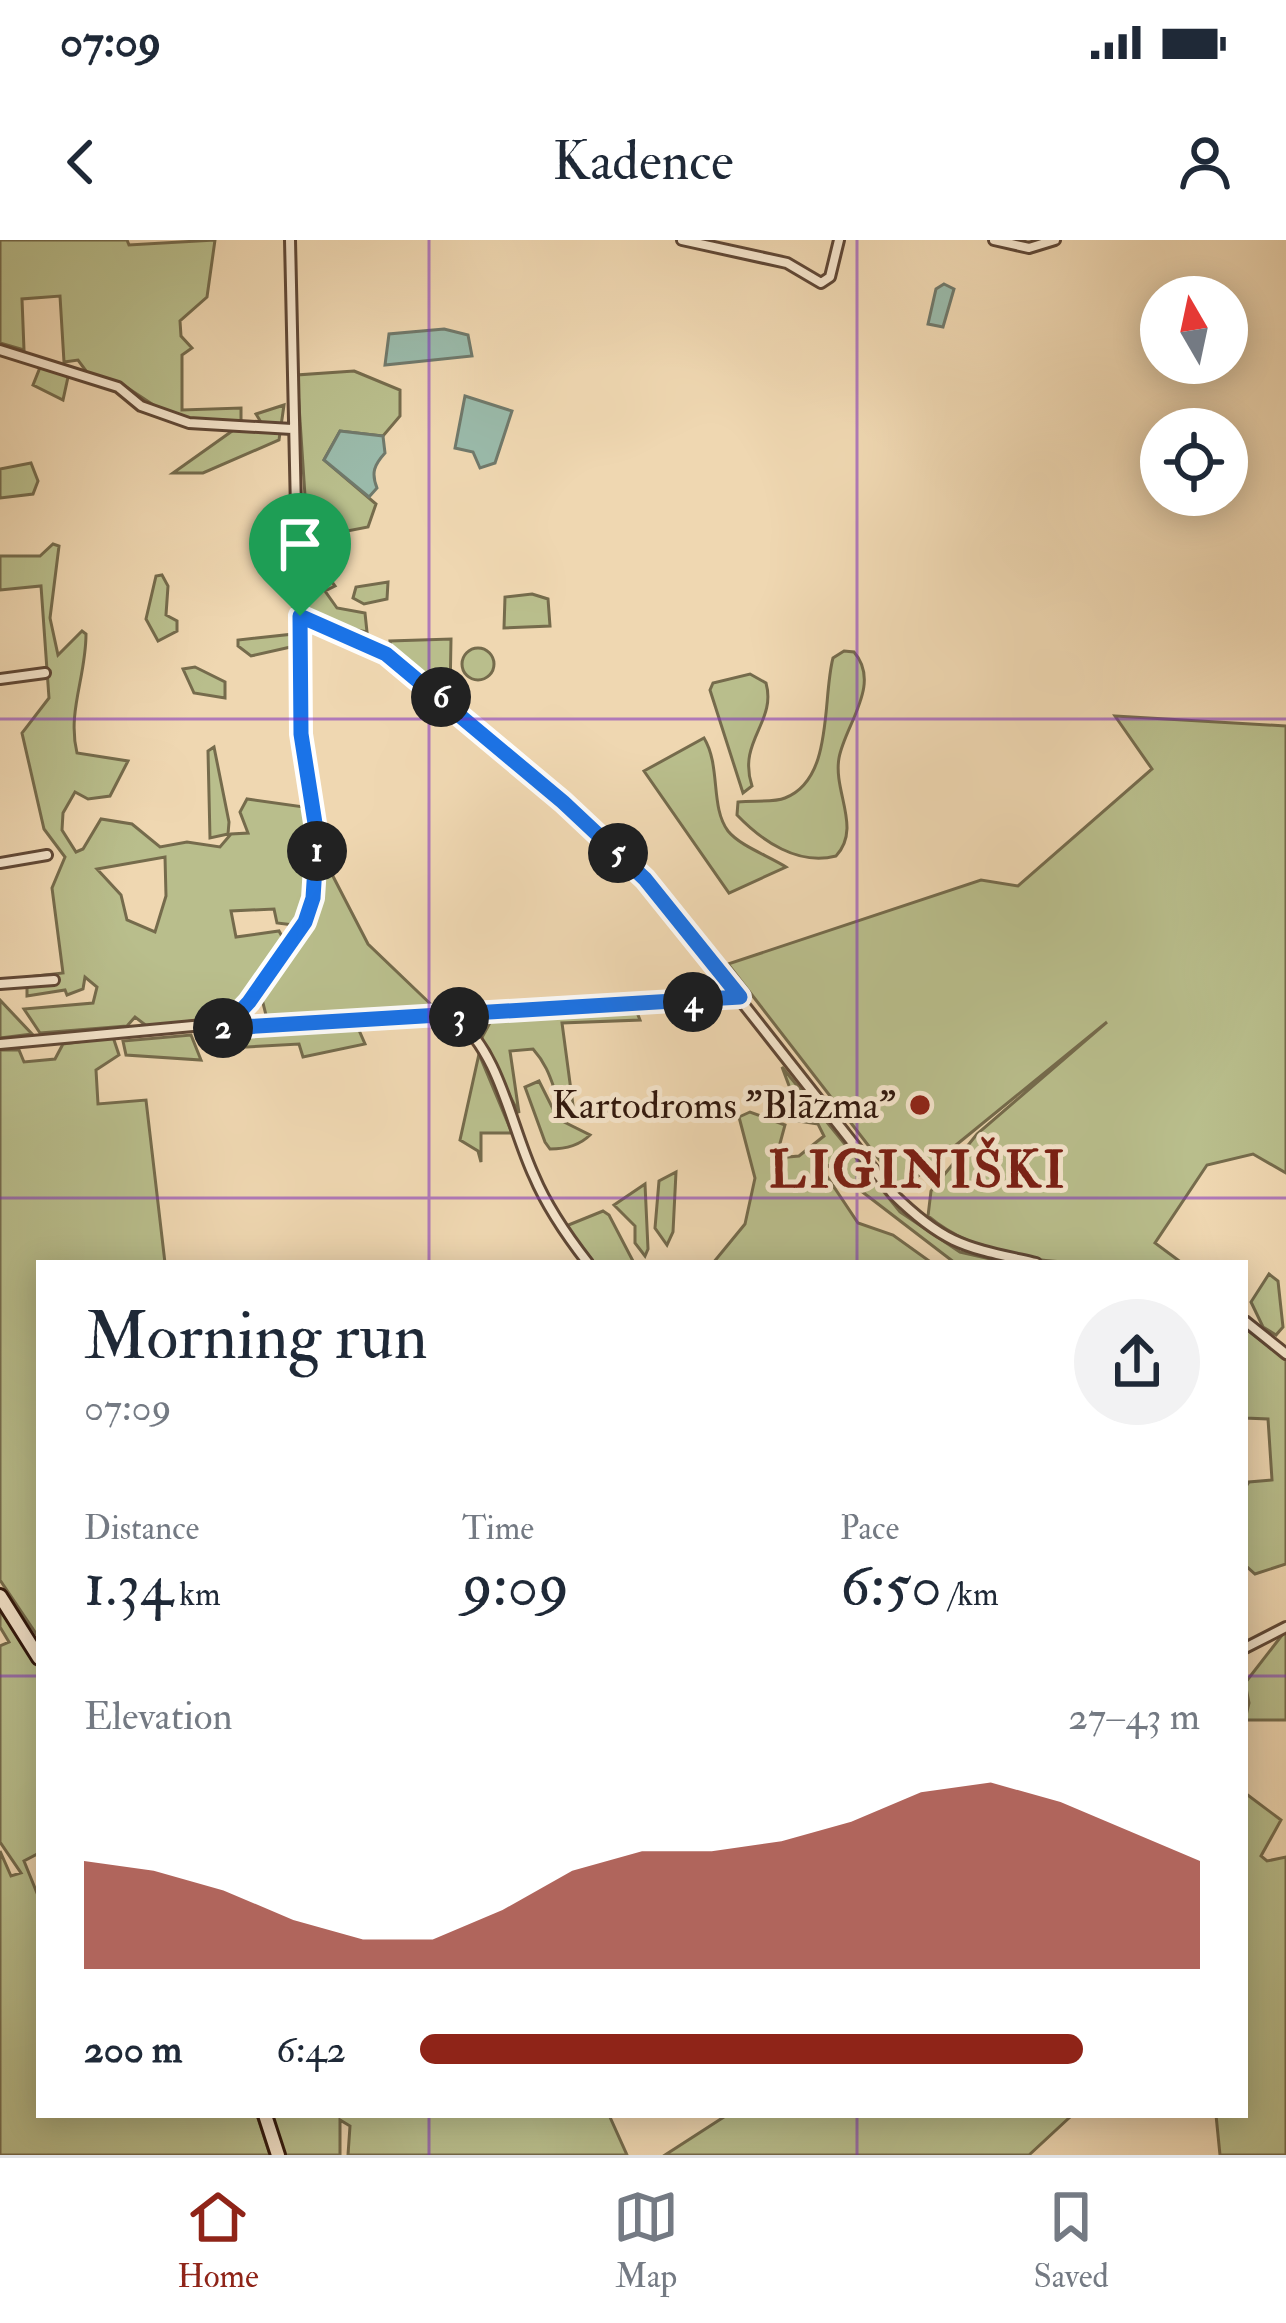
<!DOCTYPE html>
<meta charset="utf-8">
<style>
:root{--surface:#fff;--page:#f2f2f3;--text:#1f2937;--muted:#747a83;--line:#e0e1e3;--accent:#8f2418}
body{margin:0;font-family:"IM FELL Double Pica",serif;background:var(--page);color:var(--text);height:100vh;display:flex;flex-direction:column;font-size:45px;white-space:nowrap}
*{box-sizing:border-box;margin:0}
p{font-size:39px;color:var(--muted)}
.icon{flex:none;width:66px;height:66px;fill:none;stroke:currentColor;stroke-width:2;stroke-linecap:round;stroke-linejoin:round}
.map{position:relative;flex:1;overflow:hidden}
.side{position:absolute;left:36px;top:1020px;width:1212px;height:858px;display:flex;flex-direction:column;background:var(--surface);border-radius:0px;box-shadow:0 6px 30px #0003}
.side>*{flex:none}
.needle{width:78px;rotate:351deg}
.buttons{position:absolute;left:1140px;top:36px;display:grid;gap:24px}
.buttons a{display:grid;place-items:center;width:108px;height:108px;border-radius:50%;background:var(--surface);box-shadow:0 6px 30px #0003;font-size:60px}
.pin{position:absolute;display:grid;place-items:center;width:102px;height:102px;color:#fff;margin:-123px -51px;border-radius:50% 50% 50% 0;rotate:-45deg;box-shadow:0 0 12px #0007}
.pin .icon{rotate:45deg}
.km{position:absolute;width:60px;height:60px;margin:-30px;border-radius:50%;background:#222;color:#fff;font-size:33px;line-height:60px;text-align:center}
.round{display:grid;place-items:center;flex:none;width:126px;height:126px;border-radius:63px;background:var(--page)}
.head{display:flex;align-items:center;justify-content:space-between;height:204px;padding:0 48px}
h1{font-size:66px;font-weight:600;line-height:90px}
.stats{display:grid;grid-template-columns:repeat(3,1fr);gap:18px;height:204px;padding:12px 48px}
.stats div{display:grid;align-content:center}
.stats b{font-size:60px;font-weight:600}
.stats small{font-size:33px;font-weight:400}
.stats p{font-size:33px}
.chart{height:336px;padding:24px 48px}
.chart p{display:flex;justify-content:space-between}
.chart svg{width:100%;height:216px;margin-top:12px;fill:var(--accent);opacity:.7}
ul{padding:0 48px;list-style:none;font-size:39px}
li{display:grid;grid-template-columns:192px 144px 1fr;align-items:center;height:90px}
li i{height:30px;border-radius:15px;background:var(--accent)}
.status{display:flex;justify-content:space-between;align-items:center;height:84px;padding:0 60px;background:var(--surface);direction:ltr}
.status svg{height:33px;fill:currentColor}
header{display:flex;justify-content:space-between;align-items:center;height:156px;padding:0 48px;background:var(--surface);font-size:54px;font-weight:600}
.menu{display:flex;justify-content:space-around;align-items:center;height:168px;border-top:3px solid var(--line);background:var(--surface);font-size:33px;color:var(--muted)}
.menu a{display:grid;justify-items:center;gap:6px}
.menu .selected{color:var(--accent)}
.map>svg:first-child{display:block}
.green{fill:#b9be8c;stroke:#756b4c;stroke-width:3;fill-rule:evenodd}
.water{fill:#9abaaa;stroke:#70796b;stroke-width:3}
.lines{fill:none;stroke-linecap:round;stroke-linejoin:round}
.minor-casing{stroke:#604836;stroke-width:14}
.secondary-casing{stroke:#31180d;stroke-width:18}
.minor{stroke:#f5e5cc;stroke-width:8}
.secondary{stroke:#f5e5cc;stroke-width:12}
.route-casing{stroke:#fff;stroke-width:24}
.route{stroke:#1a73e8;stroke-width:15}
.grid{fill:none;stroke:#7b2cbf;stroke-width:3;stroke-opacity:0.55}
.poi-dot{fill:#8f2418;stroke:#f5e5cc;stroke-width:4.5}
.labels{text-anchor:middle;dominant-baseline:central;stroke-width:10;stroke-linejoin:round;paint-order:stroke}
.poi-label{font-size:39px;fill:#31180d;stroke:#f5e5cc;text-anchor:end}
.district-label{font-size:51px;font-weight:bold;letter-spacing:3px;fill:#7a1f14;stroke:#f5e5cc}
</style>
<div class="status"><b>07:09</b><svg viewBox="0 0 49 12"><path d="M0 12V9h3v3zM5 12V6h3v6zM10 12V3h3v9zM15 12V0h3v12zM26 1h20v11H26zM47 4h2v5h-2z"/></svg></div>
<header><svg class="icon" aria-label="back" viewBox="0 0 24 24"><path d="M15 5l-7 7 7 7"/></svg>Kadence<svg class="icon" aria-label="person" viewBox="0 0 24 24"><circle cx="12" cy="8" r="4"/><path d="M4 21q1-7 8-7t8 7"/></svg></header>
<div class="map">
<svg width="1286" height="1915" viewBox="0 0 1286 1915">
<rect width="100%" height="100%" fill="#efd7b1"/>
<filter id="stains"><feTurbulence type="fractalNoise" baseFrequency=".00167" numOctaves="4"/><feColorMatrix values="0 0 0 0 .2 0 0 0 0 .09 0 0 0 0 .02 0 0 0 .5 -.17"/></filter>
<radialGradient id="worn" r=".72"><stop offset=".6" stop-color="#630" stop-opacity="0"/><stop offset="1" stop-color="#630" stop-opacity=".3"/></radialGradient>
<path class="green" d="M 0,0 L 127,0 L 129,5 L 215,0 L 207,57 L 180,81 L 181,96 L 192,108 L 182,115 L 182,170 L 241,168 L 241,181 L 195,181 L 164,172 L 123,145 L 89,135 L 78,120 L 64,122 L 60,56 L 22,59 L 24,110 L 0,103 Z
M 41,125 L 68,137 L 63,160 L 33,145 Z
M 354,131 L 400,150 L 400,176 L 383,196 L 340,191 L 324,220 L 376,264 L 368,287 L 327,295 L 307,286 L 297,135 Z
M 284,165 L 279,200 L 203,233 L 173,233 L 235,189 L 262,184 L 256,174 Z
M 31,223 L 38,241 L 33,254 L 0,258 L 0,229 Z
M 53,304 L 59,306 L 50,378 L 58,415 L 82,391 L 86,394 C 86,437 67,472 77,513 L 128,521 L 110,556 L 88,559 L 75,552 L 63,573 L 62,590 L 76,612 L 83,609 L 101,579 L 132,584 L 160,607 L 187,602 L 220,607 L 231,594 L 248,593 L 240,572 L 247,559 L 304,567 L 310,636 L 294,685 L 277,683 L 274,669 L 231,671 L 236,697 L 279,691 L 284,700 L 228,776 L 148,787 L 135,777 L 127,786 L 40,793 L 24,769 L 93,763 L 97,747 L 85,737 L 83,749 L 67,755 L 65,750 L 27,756 L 27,737 L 63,733 L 52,648 L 65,617 L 44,589 L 22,493 L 49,458 L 41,346 L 0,350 L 0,316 L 40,316 ZM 165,617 L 166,656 L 155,692 L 127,680 L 121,655 L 97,629 Z
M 307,308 L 335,346 L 325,351 L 337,368 L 365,373 L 367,392 L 326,384 L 305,371 Z
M 162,335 L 168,346 L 166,375 L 177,381 L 177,391 L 158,401 L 146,379 L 156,336 Z
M 388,342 L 387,359 L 364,364 L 353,358 L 356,347 Z
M 532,354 L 548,359 L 550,386 L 504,388 L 505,357 Z
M 294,394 L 295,406 L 251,416 L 238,406 L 238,400 Z
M 451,399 L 450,455 L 392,414 L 390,401 Z
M462 424a16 16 0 1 1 32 0a16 16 0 1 1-32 0Z
M 844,411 L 854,412 C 882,444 845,485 839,518 C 833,552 862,588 836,616 C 798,626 762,601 737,575 L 738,562 C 753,560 773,563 785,558 C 834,539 822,459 833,418 Z
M 195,427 L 225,442 L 225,458 L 194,453 L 183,429 Z
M 750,434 L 766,443 C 777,482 737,501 752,546 L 743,553 L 710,450 L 713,443 Z
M 1115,476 L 1286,486 L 1286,933 L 1253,914 L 1207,925 L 1155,1003 L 1182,1023 C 1099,1023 996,1033 928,976 L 931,951 L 977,894 L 1107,782 L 902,949 L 728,724 L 981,640 L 1018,646 L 1152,529 Z
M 704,498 C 721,526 710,567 728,591 C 740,606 769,616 786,627 L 729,653 L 644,531 Z
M 214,507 L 229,582 L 228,594 L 210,598 L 208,511 Z
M 322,615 L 368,704 L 440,773 L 267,779 L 261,755 L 314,683 Z
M 0,760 L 32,794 L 0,798 Z
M 636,770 L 640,780 L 562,783 L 574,873 L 614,872 L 615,877 C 540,884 568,848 533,809 L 510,811 L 519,873 L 480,801 L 492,779 Z
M 344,788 L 358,788 L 365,804 L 303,817 L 299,804 L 212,809 L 215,800 L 228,794 Z
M 191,795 L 201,820 L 126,815 L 123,801 Z
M 113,797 L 119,815 L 96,830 L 98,864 L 146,860 L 165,1023 L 39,1023 L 39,1398 L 0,1340 L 0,810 L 19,810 L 24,822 L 55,819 L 63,804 Z
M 479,814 L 512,893 L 481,893 L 481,922 L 478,911 L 460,900 Z
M 782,827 L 900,972 L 960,1012 L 1008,1023 L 955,1023 L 822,921 L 820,926 L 858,983 L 893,995 L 932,1023 L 713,1023 L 745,984 L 755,938 L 739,877 L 750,872 L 785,885 L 776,918 L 799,916 L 824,896 L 818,884 L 792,880 L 797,867 Z
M 539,841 L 558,879 L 590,895 C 579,906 566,909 550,909 L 545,902 L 525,847 Z
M 676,932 L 673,992 L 667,1005 L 655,988 L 659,941 Z
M 645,944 L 648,1009 L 645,1016 L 635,1003 L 635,986 L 614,965 Z
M 603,971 L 609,975 L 634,1023 L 594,1023 L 566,986 Z
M 1269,1034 L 1278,1041 L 1283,1087 L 1276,1095 L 1263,1087 L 1251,1062 Z
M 1245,1088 L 1286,1120 L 1286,1324 L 1255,1334 L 1245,1325 L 1245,1248 L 1249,1242 L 1272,1240 L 1268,1179 L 1245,1178 Z
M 0,1367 L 39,1427 L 39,1613 L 24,1621 L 39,1658 L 39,1875 L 257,1875 L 270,1915 L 0,1915 L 0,1611 L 11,1636 L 21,1633 L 0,1602 L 0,1406 L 9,1402 L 0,1387 Z
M 1286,1390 L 1286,1480 L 1245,1480 L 1249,1463 L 1245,1443 Z
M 1245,1553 L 1281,1580 L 1261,1616 L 1267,1621 L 1286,1617 L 1286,1915 L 1220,1915 L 1216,1875 L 1245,1875 Z
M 270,1875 L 609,1875 L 627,1915 L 348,1915 L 350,1886 L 340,1880 L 340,1915 L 283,1915 Z
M 727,1875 L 1068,1875 L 1070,1877 L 1029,1915 L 665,1915 Z"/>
<path class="water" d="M 944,44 L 954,49 L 943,87 L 928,84 L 936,49 Z
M 444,89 L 468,95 L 472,116 L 385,125 L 389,94 Z
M 465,156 L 512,171 L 495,223 L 480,228 L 473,212 L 455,208 Z
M 340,191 L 383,196 L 385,213 C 374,225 371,233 377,248 L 369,257 L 324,220 Z"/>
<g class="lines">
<g class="minor-casing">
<path id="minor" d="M 682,0 L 787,23 L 821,43 L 830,37 L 839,0
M 994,0 L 1029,8 L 1055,0
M 0,110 L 118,147 L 141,166 L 189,183 L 292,189
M 300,376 L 361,400 L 421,440 L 645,639 L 893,954 C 946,1006 966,1007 1036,1023
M 0,439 L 45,433
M 0,623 L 47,615
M 0,744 L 54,740
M 456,778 C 500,813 511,887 534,936 C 547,967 567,996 588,1023
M 222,788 L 740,757
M 0,804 L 225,783 L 249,762 L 305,682 L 317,631 L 301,494 L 290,0
M 1245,1081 L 1286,1114
M 1245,1408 L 1286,1387"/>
</g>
<g class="secondary-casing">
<path id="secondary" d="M 0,1356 L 39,1418
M 265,1875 L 278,1915"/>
</g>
<use href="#minor" class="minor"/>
<use href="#secondary" class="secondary"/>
</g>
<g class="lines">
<g class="route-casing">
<path id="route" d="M 300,376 L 386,414 L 563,562 L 645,639 L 740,757 L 208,789 L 235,777 L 249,762 L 305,682 L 313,658 L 317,596 L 301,494 Z"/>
</g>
<use href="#route" class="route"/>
</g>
<path class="grid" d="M 429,0 L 429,1023M 857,0 L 857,1023M 0,479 L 1286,479M 0,958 L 1286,958M 0,1436 L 39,1436M 1245,1436 L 1286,1436M 429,1875 L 429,1915M 857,1875 L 857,1915"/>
<circle class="poi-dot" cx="920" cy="865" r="12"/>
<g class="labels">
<g class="poi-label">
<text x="896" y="865">Kartodroms "Blāzma"</text>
</g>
<g class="district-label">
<text x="918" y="931">LIGINIŠKI</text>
</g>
</g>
<rect width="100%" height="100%" filter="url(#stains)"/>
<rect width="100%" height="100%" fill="url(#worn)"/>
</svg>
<div class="buttons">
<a><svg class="needle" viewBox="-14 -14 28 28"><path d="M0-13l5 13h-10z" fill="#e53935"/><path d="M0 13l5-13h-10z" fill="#747a83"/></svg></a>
<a><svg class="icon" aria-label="locate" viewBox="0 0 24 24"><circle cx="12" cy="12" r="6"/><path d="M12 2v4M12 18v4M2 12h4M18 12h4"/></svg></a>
</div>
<div class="pin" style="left:300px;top:376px;background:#1e9e55"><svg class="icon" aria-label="arrive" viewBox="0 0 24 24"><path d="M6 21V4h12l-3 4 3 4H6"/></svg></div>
<b class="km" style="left:317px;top:611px">1</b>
<b class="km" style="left:223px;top:788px">2</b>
<b class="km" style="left:459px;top:777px">3</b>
<b class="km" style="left:693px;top:762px">4</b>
<b class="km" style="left:618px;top:613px">5</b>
<b class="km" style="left:441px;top:457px">6</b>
<section class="side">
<div class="head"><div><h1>Morning run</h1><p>07:09</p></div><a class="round"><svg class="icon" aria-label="share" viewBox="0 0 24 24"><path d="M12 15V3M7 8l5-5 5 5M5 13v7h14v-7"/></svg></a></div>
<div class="stats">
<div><p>Distance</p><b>1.34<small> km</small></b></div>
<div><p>Time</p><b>9:09</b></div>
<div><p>Pace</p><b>6:50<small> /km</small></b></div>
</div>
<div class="chart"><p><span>Elevation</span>27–43 m</p>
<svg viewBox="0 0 160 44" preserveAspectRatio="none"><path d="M0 44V22L10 24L20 28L30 34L40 38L50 38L60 32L70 24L80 20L90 20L100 18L110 14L120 8L130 6L140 10L150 16L160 22V44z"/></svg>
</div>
<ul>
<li><b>200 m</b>6:42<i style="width:85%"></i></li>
</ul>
</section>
</div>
<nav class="menu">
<a class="selected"><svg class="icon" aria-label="home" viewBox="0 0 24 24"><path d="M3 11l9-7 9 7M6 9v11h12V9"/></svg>Home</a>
<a><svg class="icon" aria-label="map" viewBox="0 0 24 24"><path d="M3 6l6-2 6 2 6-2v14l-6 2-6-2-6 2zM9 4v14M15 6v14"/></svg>Map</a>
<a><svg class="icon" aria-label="saved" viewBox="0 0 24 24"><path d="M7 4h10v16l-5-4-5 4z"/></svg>Saved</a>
</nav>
